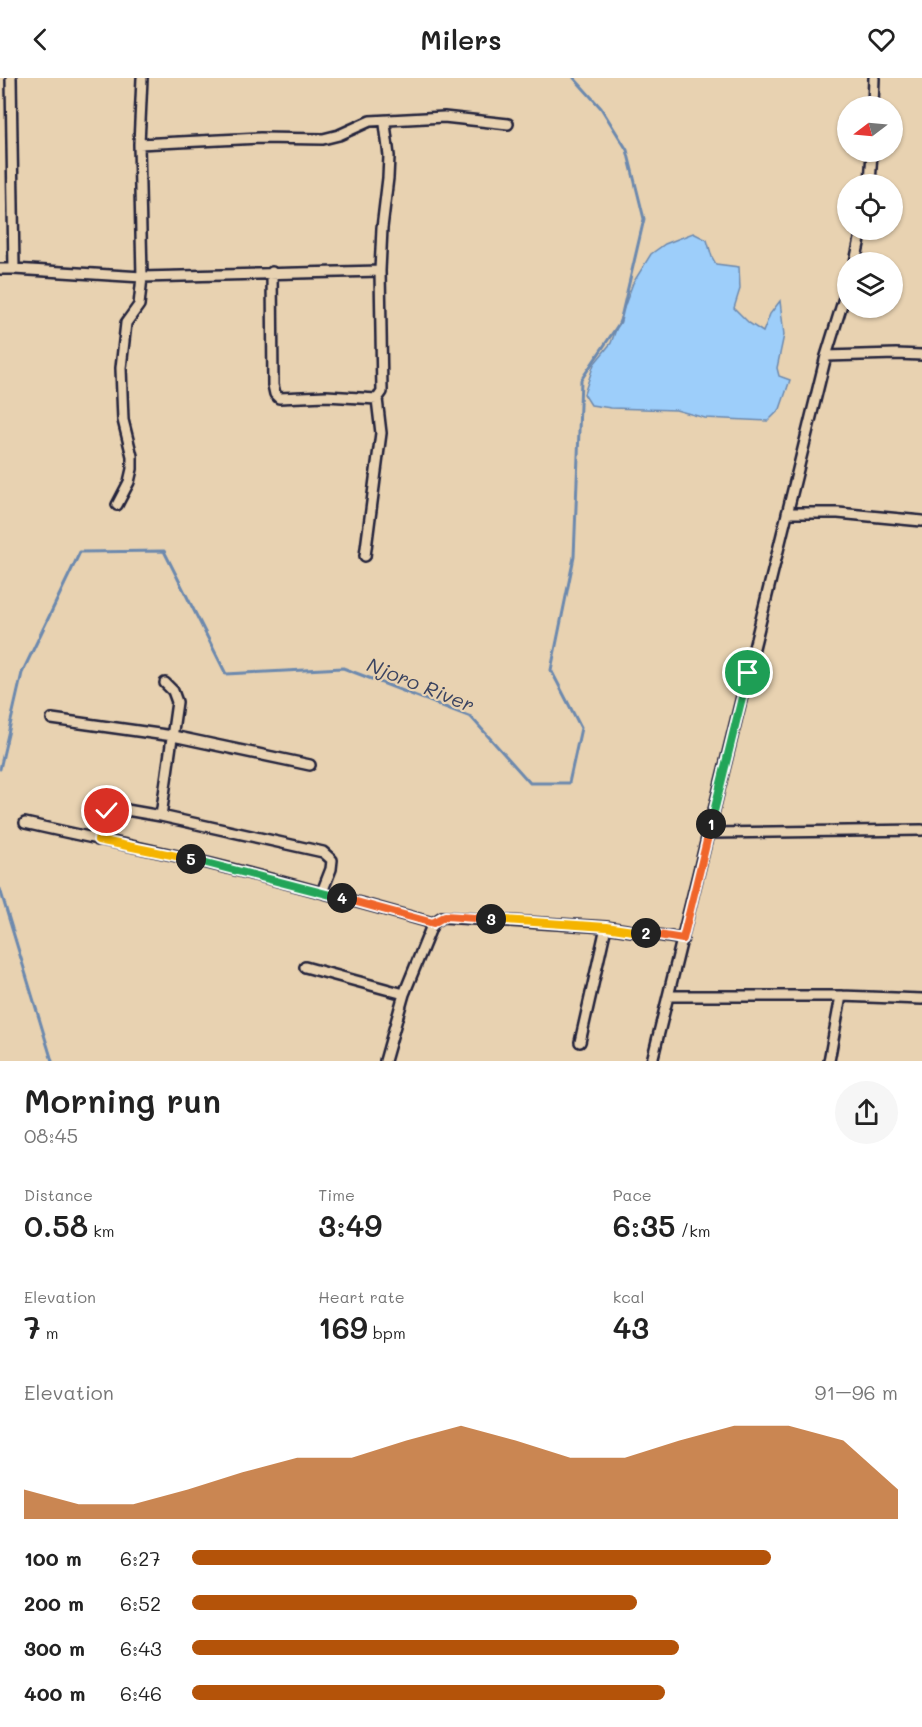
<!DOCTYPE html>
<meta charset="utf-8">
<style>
:root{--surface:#fff;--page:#f6f6f6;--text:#222;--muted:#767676;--accent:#b45309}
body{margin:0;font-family:Mali,sans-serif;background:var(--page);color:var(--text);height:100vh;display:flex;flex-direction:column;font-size:22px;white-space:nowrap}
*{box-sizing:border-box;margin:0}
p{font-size:20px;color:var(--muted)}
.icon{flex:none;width:33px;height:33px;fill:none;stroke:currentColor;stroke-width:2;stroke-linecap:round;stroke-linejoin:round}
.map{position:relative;height:983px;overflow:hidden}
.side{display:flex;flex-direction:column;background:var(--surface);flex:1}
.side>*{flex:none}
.needle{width:39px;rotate:254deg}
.fabs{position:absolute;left:837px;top:18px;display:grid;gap:12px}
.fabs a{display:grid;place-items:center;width:66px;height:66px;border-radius:50%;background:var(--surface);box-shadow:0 2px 4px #0004;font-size:30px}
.pin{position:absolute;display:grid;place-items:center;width:51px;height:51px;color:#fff;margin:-26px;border:3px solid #fff;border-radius:50%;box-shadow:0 2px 6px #0007}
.km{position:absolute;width:30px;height:30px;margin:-15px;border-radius:50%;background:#222;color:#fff;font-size:16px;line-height:30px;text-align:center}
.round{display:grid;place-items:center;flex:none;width:63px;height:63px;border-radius:32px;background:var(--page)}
.summary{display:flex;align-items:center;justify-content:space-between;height:102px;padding:0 24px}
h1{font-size:33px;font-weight:600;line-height:45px}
.stats{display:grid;grid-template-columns:repeat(3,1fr);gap:9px;height:102px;padding:6px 24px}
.stats div{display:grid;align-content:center}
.stats b{font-size:30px;font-weight:600}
.stats small{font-size:16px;font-weight:400}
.stats p{font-size:16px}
.chart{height:168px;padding:12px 24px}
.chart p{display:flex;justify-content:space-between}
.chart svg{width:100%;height:108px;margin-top:6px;fill:var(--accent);opacity:.7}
ul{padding:0 24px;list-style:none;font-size:20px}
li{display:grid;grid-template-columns:96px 72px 1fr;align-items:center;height:45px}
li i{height:15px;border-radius:8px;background:var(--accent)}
header{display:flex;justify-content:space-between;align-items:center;height:78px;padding:0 24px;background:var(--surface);font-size:27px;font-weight:600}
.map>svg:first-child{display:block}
.water{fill:#9dcefa;stroke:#6c89ae;stroke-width:1.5}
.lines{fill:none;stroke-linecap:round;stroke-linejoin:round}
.stream{stroke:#6c89ae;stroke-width:3}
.street-casing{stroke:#22223b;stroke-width:14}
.street{stroke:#e8d2b1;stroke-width:9}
.split-1-casing{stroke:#fff;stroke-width:12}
.split-2-casing{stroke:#fff;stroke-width:12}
.split-3-casing{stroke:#fff;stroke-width:12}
.split-4-casing{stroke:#fff;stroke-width:12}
.split-5-casing{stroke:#fff;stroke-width:12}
.split-6-casing{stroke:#fff;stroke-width:12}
.split-1{stroke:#22a559;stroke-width:8}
.split-2{stroke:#f0652b;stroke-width:8}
.split-3{stroke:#f5b400;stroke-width:8}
.split-4{stroke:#f0652b;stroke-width:8}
.split-5{stroke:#22a559;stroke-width:8}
.split-6{stroke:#f5b400;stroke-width:8}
.labels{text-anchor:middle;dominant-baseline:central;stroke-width:4.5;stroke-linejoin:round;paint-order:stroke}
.water-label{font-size:20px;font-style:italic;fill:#3b4461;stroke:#e8d2b1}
</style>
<header><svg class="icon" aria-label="back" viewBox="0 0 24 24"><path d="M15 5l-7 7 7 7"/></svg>Milers<svg class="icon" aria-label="heart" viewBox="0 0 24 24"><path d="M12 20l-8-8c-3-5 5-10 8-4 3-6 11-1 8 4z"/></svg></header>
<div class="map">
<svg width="922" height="983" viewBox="0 0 922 983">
<rect width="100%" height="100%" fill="#e8d2b1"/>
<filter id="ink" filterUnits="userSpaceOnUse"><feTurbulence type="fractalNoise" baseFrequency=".0167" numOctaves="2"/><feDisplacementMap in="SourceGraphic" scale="12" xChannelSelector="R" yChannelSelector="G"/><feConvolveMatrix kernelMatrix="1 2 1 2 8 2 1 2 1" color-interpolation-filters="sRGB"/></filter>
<g filter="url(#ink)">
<path class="water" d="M 693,155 L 707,162 L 712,179 L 716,186 L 739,189 L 740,211 L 734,230 L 749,245 L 763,254 L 770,236 L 780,223 L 784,257 L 777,290 L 779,298 L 790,302 L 780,331 L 768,343 L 705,340 L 676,332 L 611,330 L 591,327 L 584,316 L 594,286 L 611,265 L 633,205 L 651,176 L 665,166 Z"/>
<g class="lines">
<path class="stream" d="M 0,691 L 22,595 L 80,474 L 164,473 L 226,596 L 343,590 L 471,639 L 530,705 L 569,705 L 581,650 L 551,592 L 574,479 L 581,302 L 620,244 L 644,141 L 627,72 L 601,30 L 574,0
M 0,811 L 52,983"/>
<g class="street-casing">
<path id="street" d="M 11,0 L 14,191 L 142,199 L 380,193
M 873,28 L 874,0
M 139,66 L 260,60 L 323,61 L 339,57 L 370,43 L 444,39 L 508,46
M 870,106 L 872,74
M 855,184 L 862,152
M 0,191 L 14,191
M 272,194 L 273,307 L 275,316 L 279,320 L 326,318 L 377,321 L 382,314 L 380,193 L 382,150 L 388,100 L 389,78 L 385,46 L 387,43
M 826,278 L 896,276 L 922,277
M 117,427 L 129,404 L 132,391 L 132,378 L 123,342 L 121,290 L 126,245 L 139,227 L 142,199 L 139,66 L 142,0
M 787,435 L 838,435 L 922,443
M 365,478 L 381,355 L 377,321
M 52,641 L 173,658 L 310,687
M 161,738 L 177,624 L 173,613 L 165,605
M 25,745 C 81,758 138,769 195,782 C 275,801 354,823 433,845
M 709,755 L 922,752
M 98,762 L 102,740 L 107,733 L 115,730 L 161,738 L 323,774 L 332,782 L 331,791 L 322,814
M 305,889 L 404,916
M 669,918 L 841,918 L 922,921
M 580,964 L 606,849
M 385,983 L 404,916 L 433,845 L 442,839 L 606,849 L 683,861
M 652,983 L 826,278 L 848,207
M 829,983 L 841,918"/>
</g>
<use href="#street" class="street"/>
</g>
</g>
<g class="lines" filter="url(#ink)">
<g class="split-1-casing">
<path id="split-1" d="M 711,746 L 748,595"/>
</g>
<g class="split-2-casing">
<path id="split-2" d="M 646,855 L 683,861 L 711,746"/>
</g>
<g class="split-3-casing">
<path id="split-3" d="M 491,841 L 606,849 L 646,855"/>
</g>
<g class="split-4-casing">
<path id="split-4" d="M 342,820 L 433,845 L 445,838 L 491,841"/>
</g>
<g class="split-5-casing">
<path id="split-5" d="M 191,781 L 342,820"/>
</g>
<g class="split-6-casing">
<path id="split-6" d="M 107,733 L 102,740 L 98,762 L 191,781"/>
</g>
<use href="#split-1" class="split-1"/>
<use href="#split-2" class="split-2"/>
<use href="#split-3" class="split-3"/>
<use href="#split-4" class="split-4"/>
<use href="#split-5" class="split-5"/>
<use href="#split-6" class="split-6"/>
</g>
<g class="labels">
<g class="water-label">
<text transform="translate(421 606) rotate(22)">Njoro River</text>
</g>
</g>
</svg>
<div class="fabs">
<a><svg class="needle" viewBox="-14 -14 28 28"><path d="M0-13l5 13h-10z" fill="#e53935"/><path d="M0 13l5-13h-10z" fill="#767676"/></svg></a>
<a><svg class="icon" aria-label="locate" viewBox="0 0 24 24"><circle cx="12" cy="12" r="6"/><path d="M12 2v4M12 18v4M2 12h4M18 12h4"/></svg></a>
<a><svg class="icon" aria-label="layers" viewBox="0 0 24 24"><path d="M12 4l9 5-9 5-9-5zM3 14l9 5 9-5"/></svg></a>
</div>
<div class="pin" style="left:748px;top:595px;background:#1e9e55"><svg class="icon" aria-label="arrive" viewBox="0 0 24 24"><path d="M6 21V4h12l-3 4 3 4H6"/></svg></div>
<div class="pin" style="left:107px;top:733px;background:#d93025"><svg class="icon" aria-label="check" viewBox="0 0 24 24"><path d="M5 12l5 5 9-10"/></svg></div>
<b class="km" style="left:711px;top:746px">1</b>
<b class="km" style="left:646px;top:855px">2</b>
<b class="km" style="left:491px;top:841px">3</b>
<b class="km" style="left:342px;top:820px">4</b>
<b class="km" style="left:191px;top:781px">5</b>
</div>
<section class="side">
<div class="summary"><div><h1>Morning run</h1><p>08:45</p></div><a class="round"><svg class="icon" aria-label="share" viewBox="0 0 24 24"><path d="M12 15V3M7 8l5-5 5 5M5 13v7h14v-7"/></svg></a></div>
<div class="stats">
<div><p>Distance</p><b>0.58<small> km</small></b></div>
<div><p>Time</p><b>3:49</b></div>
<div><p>Pace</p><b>6:35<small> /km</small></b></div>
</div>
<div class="stats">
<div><p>Elevation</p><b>7<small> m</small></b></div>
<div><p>Heart rate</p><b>169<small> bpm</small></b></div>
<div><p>kcal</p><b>43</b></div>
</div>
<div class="chart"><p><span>Elevation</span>91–96 m</p>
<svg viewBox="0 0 160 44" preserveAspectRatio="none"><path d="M0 44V32L10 38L20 38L30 32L40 25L50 19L60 19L70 12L80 6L90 12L100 19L110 19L120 12L130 6L140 6L150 12L160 32V44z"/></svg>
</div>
<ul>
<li><b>100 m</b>6:27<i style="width:82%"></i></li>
<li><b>200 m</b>6:52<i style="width:63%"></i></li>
<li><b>300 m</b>6:43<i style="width:69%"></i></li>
<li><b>400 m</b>6:46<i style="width:67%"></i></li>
</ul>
</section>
